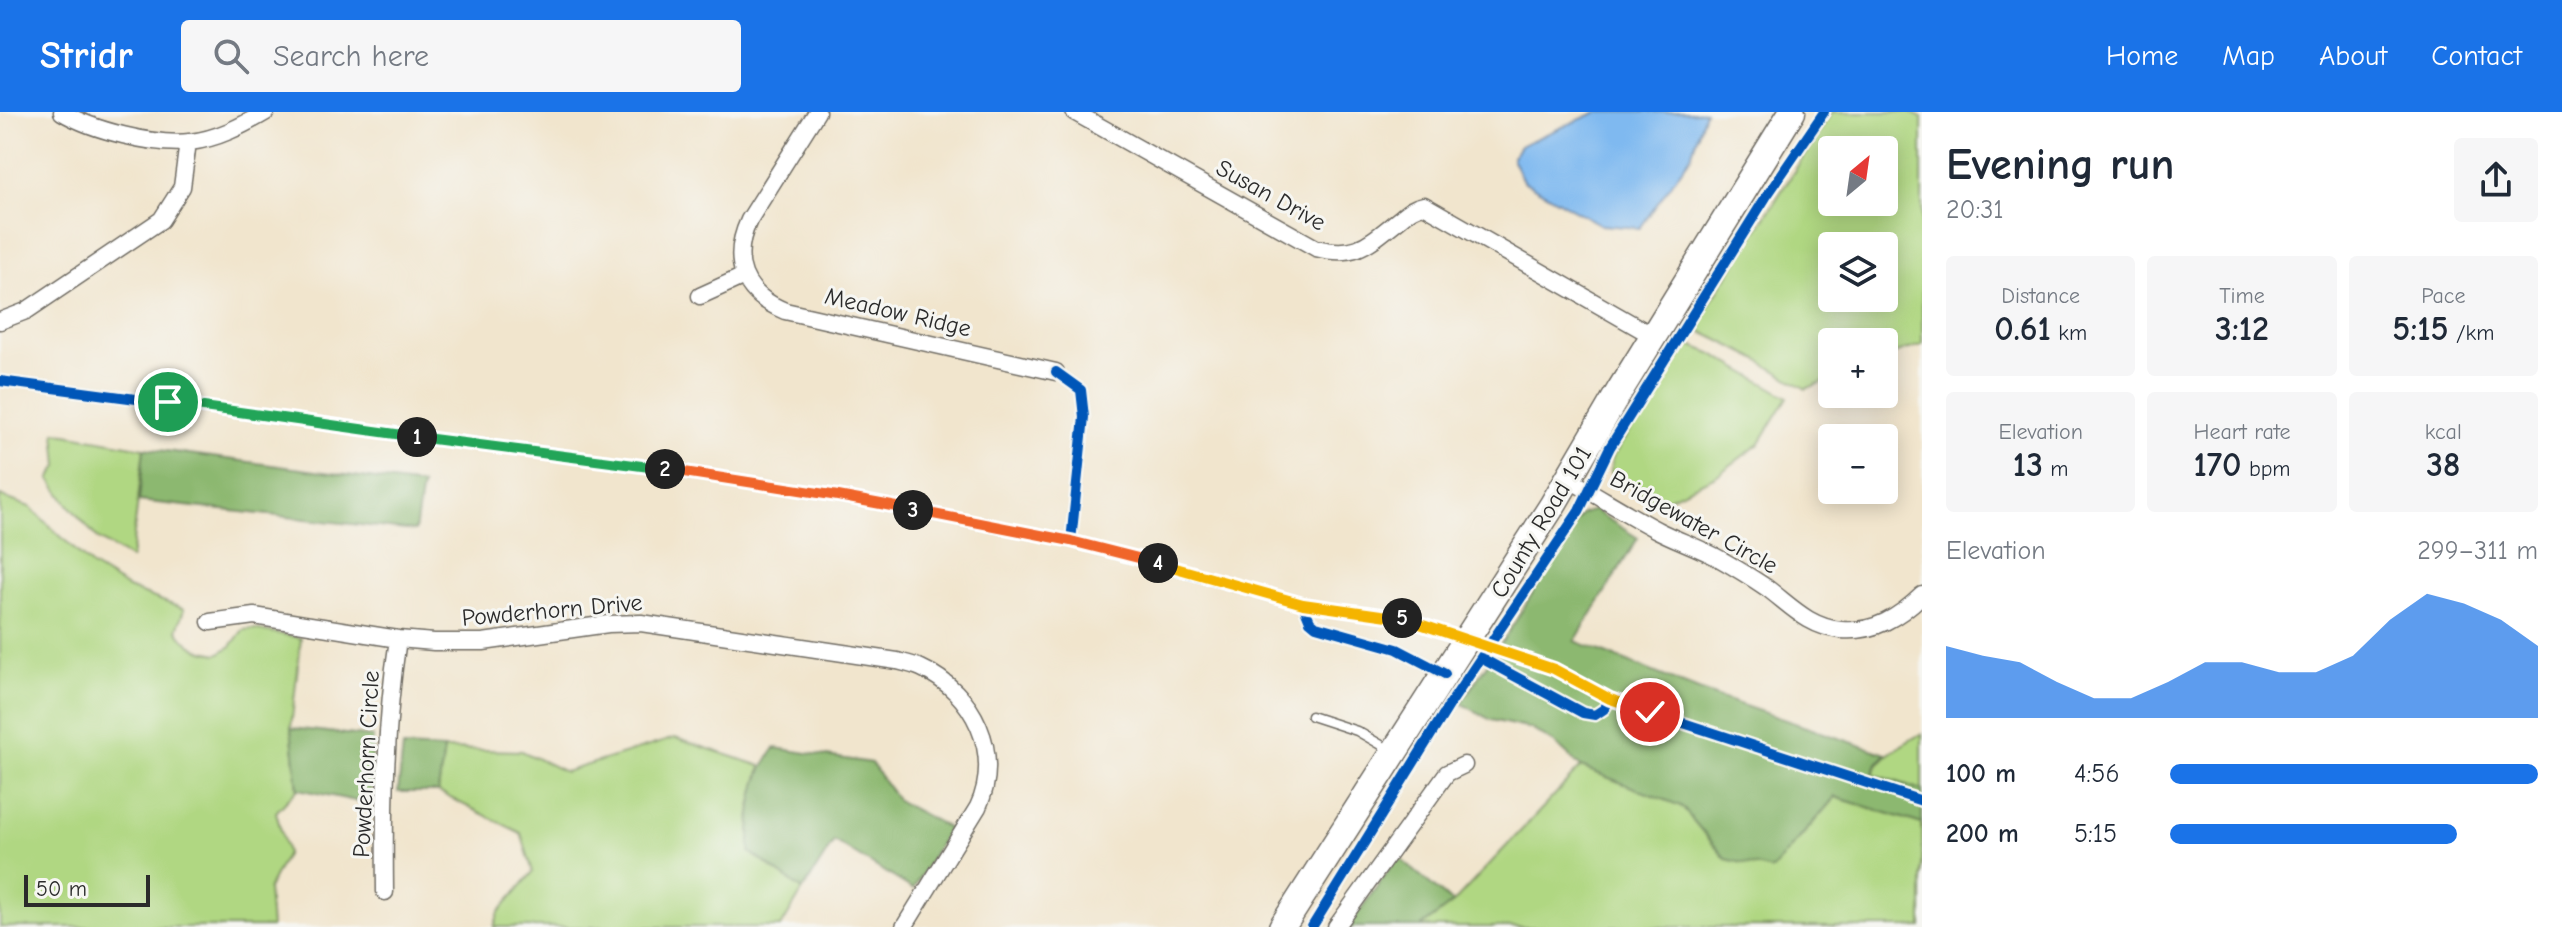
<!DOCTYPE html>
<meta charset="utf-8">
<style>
:root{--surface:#fff;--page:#f6f6f7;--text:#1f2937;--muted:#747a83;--accent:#1a73e8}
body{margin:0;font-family:"Comic Neue",sans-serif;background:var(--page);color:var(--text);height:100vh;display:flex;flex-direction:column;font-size:30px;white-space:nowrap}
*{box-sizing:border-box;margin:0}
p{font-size:26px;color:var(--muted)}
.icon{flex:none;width:44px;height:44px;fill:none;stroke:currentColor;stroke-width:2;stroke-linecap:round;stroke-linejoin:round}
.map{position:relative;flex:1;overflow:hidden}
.details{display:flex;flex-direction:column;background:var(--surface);width:640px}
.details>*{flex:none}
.needle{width:52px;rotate:29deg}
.fabs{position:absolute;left:1818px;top:24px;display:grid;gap:16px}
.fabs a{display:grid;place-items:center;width:80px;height:80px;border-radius:8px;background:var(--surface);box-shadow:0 4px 20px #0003;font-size:40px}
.scale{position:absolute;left:24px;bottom:20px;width:126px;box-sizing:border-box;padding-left:8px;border:4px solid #2b2b2b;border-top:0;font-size:22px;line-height:28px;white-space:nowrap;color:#2b2b2b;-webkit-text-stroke:6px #f6f6f2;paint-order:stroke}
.pin{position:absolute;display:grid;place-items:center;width:68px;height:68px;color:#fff;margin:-34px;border:4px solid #fff;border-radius:50%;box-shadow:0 2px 8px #0007}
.km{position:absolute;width:40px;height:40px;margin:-20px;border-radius:50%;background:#222;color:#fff;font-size:22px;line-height:40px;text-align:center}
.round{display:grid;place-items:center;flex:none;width:84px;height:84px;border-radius:8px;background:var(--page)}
.summary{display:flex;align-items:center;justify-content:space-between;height:136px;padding:0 24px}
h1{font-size:44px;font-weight:600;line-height:60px}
.stats{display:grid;grid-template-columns:repeat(3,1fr);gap:12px;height:136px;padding:8px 24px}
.stats div{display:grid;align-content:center;border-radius:8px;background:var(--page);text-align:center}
.stats b{font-size:34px;font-weight:600}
.stats small{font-size:22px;font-weight:400}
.stats p{font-size:22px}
.chart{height:224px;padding:16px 24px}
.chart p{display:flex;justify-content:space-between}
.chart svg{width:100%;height:144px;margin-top:8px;fill:var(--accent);opacity:.7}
ul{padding:0 24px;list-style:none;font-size:26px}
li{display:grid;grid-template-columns:128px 96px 1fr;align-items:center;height:60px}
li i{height:20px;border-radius:10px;background:var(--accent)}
header{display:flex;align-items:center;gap:48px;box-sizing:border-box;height:112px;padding:0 40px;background:var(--accent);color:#fff}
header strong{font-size:38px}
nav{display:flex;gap:44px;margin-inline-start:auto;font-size:28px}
.search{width:560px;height:72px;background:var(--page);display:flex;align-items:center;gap:20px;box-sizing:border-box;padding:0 28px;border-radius:8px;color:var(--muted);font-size:30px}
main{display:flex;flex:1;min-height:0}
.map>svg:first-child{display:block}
.green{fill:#b0d782;stroke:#6e8156;stroke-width:2;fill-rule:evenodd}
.forest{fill:#8cb870;stroke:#5c724e;stroke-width:2}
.water{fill:#7fb9f0;stroke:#55728e;stroke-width:2}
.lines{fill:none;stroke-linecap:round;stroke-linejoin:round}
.service-casing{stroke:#706c64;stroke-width:11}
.minor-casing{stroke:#706c64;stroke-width:19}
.primary-casing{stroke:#706c64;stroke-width:29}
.service{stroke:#fff;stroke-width:8}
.minor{stroke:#fff;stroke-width:16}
.primary{stroke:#fff;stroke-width:26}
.cycleway-casing{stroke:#f6f6f2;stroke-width:15}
.cycleway{stroke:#0057b8;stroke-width:10}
.split-1-casing{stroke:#fff;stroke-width:16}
.split-2-casing{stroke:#fff;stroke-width:16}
.split-3-casing{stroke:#fff;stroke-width:16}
.split-4-casing{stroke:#fff;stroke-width:16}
.split-5-casing{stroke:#fff;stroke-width:16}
.split-6-casing{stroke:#fff;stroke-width:16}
.split-1{stroke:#22a559;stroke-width:10}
.split-2{stroke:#22a559;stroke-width:10}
.split-3{stroke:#f0652b;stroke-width:10}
.split-4{stroke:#f0652b;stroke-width:10}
.split-5{stroke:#f5b400;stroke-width:10}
.split-6{stroke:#f5b400;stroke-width:10}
.labels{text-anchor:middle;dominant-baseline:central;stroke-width:6;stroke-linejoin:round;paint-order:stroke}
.street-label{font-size:24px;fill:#2b2b2b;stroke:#f6f6f2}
</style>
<header>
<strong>Stridr</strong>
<div class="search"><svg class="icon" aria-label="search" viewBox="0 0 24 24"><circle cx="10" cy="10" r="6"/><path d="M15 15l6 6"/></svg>Search here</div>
<nav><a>Home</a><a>Map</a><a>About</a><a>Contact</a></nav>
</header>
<main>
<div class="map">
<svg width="1922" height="815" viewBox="0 0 1922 815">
<rect width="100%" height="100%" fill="#f6f6f2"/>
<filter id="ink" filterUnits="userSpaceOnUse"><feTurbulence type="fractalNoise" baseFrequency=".0125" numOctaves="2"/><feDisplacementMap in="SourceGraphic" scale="16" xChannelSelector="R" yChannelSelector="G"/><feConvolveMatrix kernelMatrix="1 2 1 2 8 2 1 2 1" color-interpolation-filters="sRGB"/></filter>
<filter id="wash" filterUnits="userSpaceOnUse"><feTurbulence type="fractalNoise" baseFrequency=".006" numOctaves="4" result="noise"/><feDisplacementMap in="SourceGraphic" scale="32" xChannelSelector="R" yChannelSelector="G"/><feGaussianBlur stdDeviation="1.8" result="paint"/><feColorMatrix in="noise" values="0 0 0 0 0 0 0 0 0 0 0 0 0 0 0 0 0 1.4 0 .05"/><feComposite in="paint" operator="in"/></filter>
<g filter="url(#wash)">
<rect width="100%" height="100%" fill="#f1e5cd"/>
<path class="green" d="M 1832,0 L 1910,0 L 1922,6 L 1922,233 L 1884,245 L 1884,230 L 1832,230 L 1832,266 L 1806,277 L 1753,245 L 1694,216 ZM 1832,38 L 1884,38 L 1884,90 L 1832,90 ZM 1832,134 L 1884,134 L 1884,186 L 1832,186 Z
M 1685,231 L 1711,241 L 1788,285 L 1759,332 L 1716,364 L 1658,391 L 1610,361 L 1612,346 Z
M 55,320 L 144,336 L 131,447 L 97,426 L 66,390 L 50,367 L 58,354 Z
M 0,384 L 30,395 L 92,454 L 128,476 L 184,497 L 177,518 C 188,535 198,539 218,542 L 231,534 L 243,518 L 254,517 L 301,526 L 291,616 L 298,677 L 276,700 L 287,741 L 268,777 L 271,815 L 0,815 Z
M 1922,621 L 1922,678 L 1873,662 C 1882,641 1903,633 1922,621 Z
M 675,626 L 761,654 L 750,699 L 750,740 L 803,778 L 781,815 L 494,815 L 499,800 L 533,760 L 521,721 L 438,680 L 444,637 L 522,639 L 565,660 Z
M 1581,655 L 1681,694 L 1726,747 L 1801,725 L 1835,685 L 1922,712 L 1922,815 L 1421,815 L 1453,791 Z"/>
<path class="forest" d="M 144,336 L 422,373 L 415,419 L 139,389 Z
M 1594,398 L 1638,426 L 1575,529 L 1706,581 L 1886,642 L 1877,652 L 1873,662 L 1922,678 L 1922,712 L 1835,685 L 1772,758 L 1726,747 L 1681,694 L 1581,655 L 1556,632 L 1531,617 L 1491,608 L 1461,591 L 1515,510 L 1575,410 L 1582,402 Z
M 291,616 L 373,625 L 370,692 L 298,677 Z
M 403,635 L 444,637 L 438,680 L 398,680 Z
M 775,636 L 871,651 L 898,689 L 949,716 L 913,777 L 834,729 L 803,778 L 750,740 C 750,701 750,668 775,636 Z
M 1398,745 L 1453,791 L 1421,815 L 1348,815 Z"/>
<path class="water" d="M 1597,0 L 1705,0 L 1691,44 L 1640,116 L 1601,113 L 1523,69 L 1512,46 L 1520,34 L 1528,30 Z"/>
</g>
<g filter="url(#ink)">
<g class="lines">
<g class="service-casing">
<path id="service" d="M 1311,604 L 1357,619 L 1390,638"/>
</g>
<g class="minor-casing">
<path id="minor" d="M 62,0 C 92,18 154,34 190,30 C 217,27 242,14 266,0
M 817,0 L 749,108 C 730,149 743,182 785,199 L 1056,260
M 1074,0 L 1316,136 C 1355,146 1367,133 1397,109 C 1406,102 1412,95 1424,93 L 1653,224
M 700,184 L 744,164
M 0,209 L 26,199 L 161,108 L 182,75 L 188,30
M 1568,367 C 1599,384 1628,403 1659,419 C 1679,429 1700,436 1720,447 C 1736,456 1752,466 1767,476 C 1791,494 1809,515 1841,518 C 1874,521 1899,505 1922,483
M 210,510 L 254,504 L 398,527 L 434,530 L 483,530 L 608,512 L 641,511 L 897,549 C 905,551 914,553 921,556 C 974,580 1003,642 978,695 L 904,815
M 385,780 C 384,696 385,611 398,527
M 1336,815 L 1447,661 L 1464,653"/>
</g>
<g class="primary-casing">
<path id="primary" d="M 1282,815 L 1552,394 L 1620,278 L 1792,0"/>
</g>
<use href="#service" class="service"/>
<use href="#minor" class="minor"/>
<use href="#primary" class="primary"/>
<g class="cycleway-casing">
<path id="cycleway" d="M 1056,260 L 1081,278 L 1084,305 L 1071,429
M 0,269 L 681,359 L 838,384 L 1071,429 L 1303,492 L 1397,505 L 1428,515 L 1554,557 L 1610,587 L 1922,689
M 1303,492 L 1310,509 L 1316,514 L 1397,537 L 1445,562
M 1481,546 L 1583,601 L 1595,603 L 1604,597 L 1610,587
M 1312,815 L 1450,592 L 1579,399 L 1610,335 L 1766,85 L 1824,0"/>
</g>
<use href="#cycleway" class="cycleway"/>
</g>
</g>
<g class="lines" filter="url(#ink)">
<g class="split-1-casing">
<path id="split-1" d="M 168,290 L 417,325"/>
</g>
<g class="split-2-casing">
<path id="split-2" d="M 417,325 L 665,357"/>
</g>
<g class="split-3-casing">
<path id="split-3" d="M 665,357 L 838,384 L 913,398"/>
</g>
<g class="split-4-casing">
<path id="split-4" d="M 913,398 L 1071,429 L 1158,451"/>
</g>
<g class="split-5-casing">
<path id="split-5" d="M 1158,451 L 1303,492 L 1402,506"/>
</g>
<g class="split-6-casing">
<path id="split-6" d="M 1402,506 L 1554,557 L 1610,587 L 1650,600"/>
</g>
<use href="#split-1" class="split-1"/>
<use href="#split-2" class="split-2"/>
<use href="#split-3" class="split-3"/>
<use href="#split-4" class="split-4"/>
<use href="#split-5" class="split-5"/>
<use href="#split-6" class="split-6"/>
</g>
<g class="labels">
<g class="street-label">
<text transform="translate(1271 83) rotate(29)">Susan Drive</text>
<text transform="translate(898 200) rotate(13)">Meadow Ridge</text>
<text transform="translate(1541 410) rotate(-59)">County Road 101</text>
<text transform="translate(1694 410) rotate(29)">Bridgewater Circle</text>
<text transform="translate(552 498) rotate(-5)">Powderhorn Drive</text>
<text transform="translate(366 652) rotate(-87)">Powderhorn Circle</text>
</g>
</g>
</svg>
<div class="fabs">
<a><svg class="needle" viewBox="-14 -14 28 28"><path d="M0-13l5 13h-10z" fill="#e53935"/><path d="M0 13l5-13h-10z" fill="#747a83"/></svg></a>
<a><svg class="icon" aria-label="layers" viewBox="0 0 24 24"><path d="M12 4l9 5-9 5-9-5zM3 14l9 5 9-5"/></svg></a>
<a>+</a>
<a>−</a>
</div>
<div class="scale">50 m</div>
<div class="pin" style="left:168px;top:290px;background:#1e9e55"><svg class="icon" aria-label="arrive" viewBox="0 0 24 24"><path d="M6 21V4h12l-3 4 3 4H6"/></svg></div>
<div class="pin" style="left:1650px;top:600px;background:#d93025"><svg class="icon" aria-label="check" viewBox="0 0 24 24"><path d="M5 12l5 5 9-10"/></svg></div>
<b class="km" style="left:417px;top:325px">1</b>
<b class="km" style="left:665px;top:357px">2</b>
<b class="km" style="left:913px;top:398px">3</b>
<b class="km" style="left:1158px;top:451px">4</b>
<b class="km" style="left:1402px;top:506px">5</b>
</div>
<section class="details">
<div class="summary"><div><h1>Evening run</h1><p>20:31</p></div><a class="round"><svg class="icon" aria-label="share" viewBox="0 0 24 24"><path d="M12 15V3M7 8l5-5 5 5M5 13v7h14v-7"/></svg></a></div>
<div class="stats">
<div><p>Distance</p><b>0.61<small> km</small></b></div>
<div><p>Time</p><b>3:12</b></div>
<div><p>Pace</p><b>5:15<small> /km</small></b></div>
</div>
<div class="stats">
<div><p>Elevation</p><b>13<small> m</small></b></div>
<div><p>Heart rate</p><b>170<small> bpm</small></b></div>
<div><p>kcal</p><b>38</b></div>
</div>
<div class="chart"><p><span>Elevation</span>299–311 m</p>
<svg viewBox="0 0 160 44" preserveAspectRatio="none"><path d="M0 44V22L10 25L20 27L30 33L40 38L50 38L60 33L70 27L80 27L90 30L100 30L110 25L120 14L130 6L140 9L150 14L160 22V44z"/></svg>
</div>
<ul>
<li><b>100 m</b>4:56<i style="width:100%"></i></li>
<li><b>200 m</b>5:15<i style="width:78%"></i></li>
</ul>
</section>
</main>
